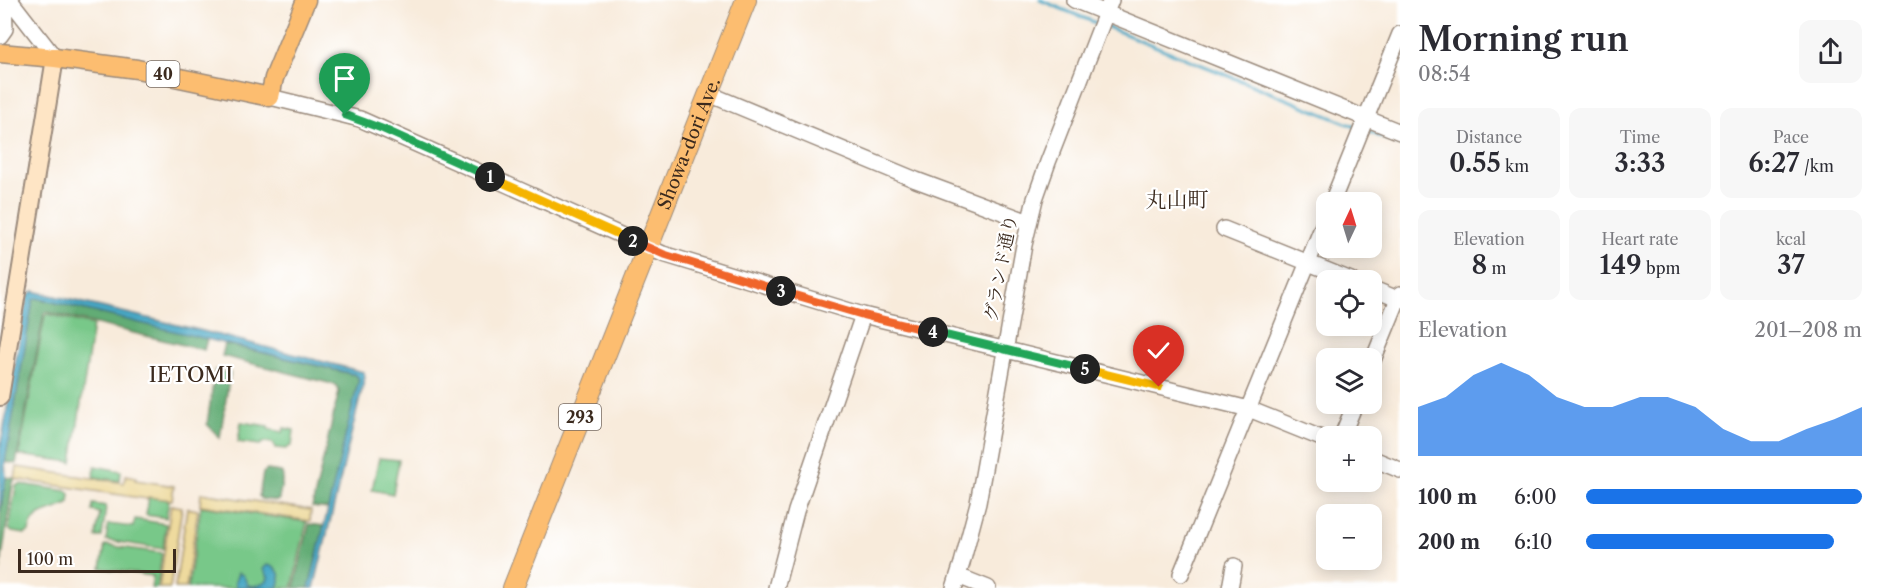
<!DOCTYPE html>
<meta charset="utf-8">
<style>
:root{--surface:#fff;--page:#f7f7f7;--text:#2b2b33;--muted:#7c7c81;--accent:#1a73e8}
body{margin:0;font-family:"Libre Caslon Text","Noto Serif JP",serif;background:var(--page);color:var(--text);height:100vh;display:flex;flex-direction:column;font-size:22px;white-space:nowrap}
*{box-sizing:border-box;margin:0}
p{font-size:20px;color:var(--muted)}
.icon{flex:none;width:33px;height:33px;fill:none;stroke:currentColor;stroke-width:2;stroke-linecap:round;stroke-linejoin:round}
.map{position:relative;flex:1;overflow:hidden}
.drawer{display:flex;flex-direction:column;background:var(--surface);width:480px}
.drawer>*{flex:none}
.needle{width:39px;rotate:4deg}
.buttons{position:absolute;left:1316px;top:192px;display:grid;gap:12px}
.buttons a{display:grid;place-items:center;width:66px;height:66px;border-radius:12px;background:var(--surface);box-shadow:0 3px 15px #0003;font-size:30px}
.scale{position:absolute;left:18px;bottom:15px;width:158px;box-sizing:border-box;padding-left:6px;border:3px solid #3b2a1e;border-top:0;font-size:16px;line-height:21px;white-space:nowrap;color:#3b2a1e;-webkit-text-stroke:4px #fff;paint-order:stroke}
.pin{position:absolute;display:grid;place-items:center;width:51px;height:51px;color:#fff;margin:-62px -26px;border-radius:50% 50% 50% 0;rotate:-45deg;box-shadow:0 0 6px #0007}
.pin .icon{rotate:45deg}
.km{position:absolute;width:30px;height:30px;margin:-15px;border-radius:50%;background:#222;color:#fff;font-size:16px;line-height:30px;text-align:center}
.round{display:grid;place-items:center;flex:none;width:63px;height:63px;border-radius:12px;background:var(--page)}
.headline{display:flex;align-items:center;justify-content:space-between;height:102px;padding:0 18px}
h1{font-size:33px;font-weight:600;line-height:45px}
.stats{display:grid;grid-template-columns:repeat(3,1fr);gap:9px;height:102px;padding:6px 18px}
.stats div{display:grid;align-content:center;border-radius:12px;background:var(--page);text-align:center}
.stats b{font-size:26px;font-weight:600}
.stats small{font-size:16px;font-weight:400}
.stats p{font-size:16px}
.chart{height:168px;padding:12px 18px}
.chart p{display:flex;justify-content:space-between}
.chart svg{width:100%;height:108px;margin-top:6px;fill:var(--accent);opacity:.7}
ul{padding:0 18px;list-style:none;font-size:20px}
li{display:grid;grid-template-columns:96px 72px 1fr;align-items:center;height:45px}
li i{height:15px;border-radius:8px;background:var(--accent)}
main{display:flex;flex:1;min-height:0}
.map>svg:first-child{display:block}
.green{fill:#78c889;stroke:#5a7954;stroke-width:1.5}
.forest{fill:#62ac75;stroke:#4e6b4a;stroke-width:1.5}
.sand{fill:#eeda9e;stroke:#94825e;stroke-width:1.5}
.water{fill:#46a7c5;stroke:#406872;stroke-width:1.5}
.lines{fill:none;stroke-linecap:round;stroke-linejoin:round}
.stream{stroke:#46a7c5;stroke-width:3}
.tertiary-casing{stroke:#9a8a7c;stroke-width:18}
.secondary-casing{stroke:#9a8a7c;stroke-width:20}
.primary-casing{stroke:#9a8a7c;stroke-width:21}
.trunk-casing{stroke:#9a8a7c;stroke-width:22}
.tertiary{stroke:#fff;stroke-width:15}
.secondary{stroke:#fee5c5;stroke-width:16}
.primary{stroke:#fcbd6f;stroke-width:18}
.trunk{stroke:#fcbd6f;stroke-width:20}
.split-1-casing{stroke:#fff;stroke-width:12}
.split-2-casing{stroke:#fff;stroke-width:12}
.split-3-casing{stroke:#fff;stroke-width:12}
.split-4-casing{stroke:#fff;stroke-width:12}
.split-5-casing{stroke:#fff;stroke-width:12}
.split-6-casing{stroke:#fff;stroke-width:12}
.split-1{stroke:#22a559;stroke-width:8}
.split-2{stroke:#f5b400;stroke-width:8}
.split-3{stroke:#f0652b;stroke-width:8}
.split-4{stroke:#f0652b;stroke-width:8}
.split-5{stroke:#22a559;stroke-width:8}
.split-6{stroke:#f5b400;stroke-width:8}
.labels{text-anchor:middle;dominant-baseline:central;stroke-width:4.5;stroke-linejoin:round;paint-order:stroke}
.shield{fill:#fff;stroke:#766a62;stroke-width:1.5}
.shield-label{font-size:16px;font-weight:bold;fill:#3b2a1e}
.street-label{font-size:18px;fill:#3b2a1e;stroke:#fff}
.quarter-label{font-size:21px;fill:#3b2a1e;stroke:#fff}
</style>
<main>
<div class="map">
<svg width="1400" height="588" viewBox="0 0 1400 588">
<rect width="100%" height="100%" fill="#fff"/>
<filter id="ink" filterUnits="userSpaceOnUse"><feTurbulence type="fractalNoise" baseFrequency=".0167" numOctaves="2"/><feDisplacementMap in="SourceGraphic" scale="12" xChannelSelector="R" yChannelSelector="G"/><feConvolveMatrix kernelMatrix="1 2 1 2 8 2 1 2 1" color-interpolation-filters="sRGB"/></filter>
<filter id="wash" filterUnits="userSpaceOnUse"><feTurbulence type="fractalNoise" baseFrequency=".008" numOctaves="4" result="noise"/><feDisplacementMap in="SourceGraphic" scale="24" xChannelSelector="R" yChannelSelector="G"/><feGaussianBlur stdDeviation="1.35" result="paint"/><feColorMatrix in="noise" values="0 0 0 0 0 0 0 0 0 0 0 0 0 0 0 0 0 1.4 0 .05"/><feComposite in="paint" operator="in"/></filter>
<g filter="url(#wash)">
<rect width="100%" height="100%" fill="#f8ebdb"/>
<path class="green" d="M 48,314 L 93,325 L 72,462 L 19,455 L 45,315 Z
M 241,422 L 268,426 L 268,429 L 283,432 L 284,428 L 294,430 L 292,445 L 286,449 L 276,448 L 273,443 L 264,442 L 260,445 L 238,442 Z
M 379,458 L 399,460 L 393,494 L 372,490 Z
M 95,466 L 121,471 L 120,481 L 94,477 Z
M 20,484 L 67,491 L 70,494 L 69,503 C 53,513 33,509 29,532 L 25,534 L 12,532 L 9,529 L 16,486 Z
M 149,497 L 169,500 L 166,518 L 146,515 Z
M 93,504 L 106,506 L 102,537 L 96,537 L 100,513 L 92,511 Z
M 201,506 L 307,522 L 292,588 L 188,588 Z
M 135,519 L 166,524 L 163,549 L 106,540 L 108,524 L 133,527 Z
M 105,545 L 162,553 L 157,588 L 151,588 L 153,576 L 101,568 Z"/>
<path class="forest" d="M 36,298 L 207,339 L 204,350 L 47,312 L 44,313 L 16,464 L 5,462 L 33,300 Z
M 225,344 L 356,375 L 359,379 L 328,509 L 312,507 L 339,391 L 336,385 L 222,356 Z
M 215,370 L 230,373 L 220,438 L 207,424 Z
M 267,470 L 281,472 L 283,476 L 279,499 L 277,501 L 262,499 L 259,496 L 263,473 Z
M 6,477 L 17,479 L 13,482 L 0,572 L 0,513 Z
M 309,524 L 324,526 L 309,588 L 294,588 Z"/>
<path class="sand" d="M 17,467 L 124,483 L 126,475 L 136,477 L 135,480 L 174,486 L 172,500 L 148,497 L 147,499 L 15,479 Z
M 201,493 L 311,510 L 310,521 L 200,505 Z
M 171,505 L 182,507 L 170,588 L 159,588 Z
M 187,508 L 198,510 L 186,588 L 175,588 Z"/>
<path class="water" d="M 33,291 L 199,330 L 364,372 L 365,377 L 314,588 L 309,588 L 359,379 L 356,375 L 36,298 L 33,300 L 5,462 L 6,477 L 0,513 L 0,449 L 27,296 Z
M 267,565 C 279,567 283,577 278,588 L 236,587 L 235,582 L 238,573 L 243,575 L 248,585 C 255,587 261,585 267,581 L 268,577 L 263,569 Z"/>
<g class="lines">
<path class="stream" d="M 1040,0 L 1096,23
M 1105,26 L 1358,128
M 1367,131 L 1400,145"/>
</g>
</g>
<g filter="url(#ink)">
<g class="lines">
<g class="tertiary-casing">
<path id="tertiary" d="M 10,0 L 55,58
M 1074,0 L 1400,132
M 0,36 L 5,29 L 4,0
M 709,94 L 916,180 L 1029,222
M 270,97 L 360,119 L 663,254 L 863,315 L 1249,409 L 1326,440
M 1332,202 L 1400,34
M 1224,229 L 1351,280
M 1371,288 L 1400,300
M 1371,365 L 1400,294
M 1342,436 L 1355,404
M 1371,458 L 1400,470
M 1181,574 L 1326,218
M 958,576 L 988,588
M 776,588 L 796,511 L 863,315
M 954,588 L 962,563 L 978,503 L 1024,245 L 1035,199 L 1048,162 L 1111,0
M 1230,588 L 1234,566"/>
</g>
<g class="secondary-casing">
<path id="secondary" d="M 0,397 L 55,58"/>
</g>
<g class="primary-casing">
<path id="primary" d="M 0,53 L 55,58 L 137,69 L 270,97 L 274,78 L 306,0"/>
</g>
<g class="trunk-casing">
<g id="trunk">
<path id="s1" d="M 513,588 L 746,0"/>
</g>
</g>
<use href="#tertiary" class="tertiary"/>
<use href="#secondary" class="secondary"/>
<use href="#primary" class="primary"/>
<use href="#trunk" class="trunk"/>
</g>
</g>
<g class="lines" filter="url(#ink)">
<g class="split-1-casing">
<path id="split-1" d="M 345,115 L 383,129 L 490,177"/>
</g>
<g class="split-2-casing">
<path id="split-2" d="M 490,177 L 633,241"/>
</g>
<g class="split-3-casing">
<path id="split-3" d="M 633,241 L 663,254 L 781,291"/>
</g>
<g class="split-4-casing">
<path id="split-4" d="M 781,291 L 863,315 L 933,332"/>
</g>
<g class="split-5-casing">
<path id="split-5" d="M 933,332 L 1085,369"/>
</g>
<g class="split-6-casing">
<path id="split-6" d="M 1085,369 L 1159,387"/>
</g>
<use href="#split-1" class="split-1"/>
<use href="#split-2" class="split-2"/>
<use href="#split-3" class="split-3"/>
<use href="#split-4" class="split-4"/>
<use href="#split-5" class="split-5"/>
<use href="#split-6" class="split-6"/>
</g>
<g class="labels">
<g class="shield">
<rect x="146.5" y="61" width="33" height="26" rx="4.5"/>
<rect x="559" y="404" width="42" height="26" rx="4.5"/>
</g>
<g class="shield-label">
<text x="163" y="74">40</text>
<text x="580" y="417">293</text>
</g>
<g class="street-label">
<text stroke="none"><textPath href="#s1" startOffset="478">Showa-dori Ave.</textPath></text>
<text transform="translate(1001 268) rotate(-79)">グランド通り</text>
</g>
<g class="quarter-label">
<text x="1177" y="199">丸山町</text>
<text x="191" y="374">IETOMI</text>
</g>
</g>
</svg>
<div class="buttons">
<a><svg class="needle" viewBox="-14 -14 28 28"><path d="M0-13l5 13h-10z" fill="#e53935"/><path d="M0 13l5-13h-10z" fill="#7c7c81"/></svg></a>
<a><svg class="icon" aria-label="locate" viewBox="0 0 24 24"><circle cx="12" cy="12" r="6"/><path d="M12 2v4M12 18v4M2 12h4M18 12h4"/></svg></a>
<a><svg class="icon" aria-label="layers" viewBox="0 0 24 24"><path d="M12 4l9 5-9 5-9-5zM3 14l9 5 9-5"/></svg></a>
<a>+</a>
<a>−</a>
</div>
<div class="scale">100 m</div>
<div class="pin" style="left:345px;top:115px;background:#1e9e55"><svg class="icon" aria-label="arrive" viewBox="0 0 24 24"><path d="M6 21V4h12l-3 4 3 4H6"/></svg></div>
<div class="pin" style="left:1159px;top:387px;background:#d93025"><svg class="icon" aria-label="check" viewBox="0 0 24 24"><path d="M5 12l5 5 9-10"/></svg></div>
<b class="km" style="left:490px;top:177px">1</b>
<b class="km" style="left:633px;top:241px">2</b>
<b class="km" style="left:781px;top:291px">3</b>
<b class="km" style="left:933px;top:332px">4</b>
<b class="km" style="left:1085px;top:369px">5</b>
</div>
<section class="drawer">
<div class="headline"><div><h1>Morning run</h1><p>08:54</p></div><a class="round"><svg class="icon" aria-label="share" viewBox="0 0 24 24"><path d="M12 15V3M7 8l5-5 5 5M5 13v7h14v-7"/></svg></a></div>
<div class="stats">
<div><p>Distance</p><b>0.55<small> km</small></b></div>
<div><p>Time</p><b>3:33</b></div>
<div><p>Pace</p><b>6:27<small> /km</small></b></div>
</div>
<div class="stats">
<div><p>Elevation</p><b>8<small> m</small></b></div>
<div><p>Heart rate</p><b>149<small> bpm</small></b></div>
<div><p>kcal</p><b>37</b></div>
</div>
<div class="chart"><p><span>Elevation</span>201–208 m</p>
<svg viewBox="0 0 160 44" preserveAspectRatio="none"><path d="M0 44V24L10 20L20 11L30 6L40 11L50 20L60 24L70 24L80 20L90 20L100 24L110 33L120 38L130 38L140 33L150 29L160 24V44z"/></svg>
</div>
<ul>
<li><b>100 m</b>6:00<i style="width:100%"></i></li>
<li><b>200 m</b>6:10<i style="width:90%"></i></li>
</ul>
</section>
</main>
